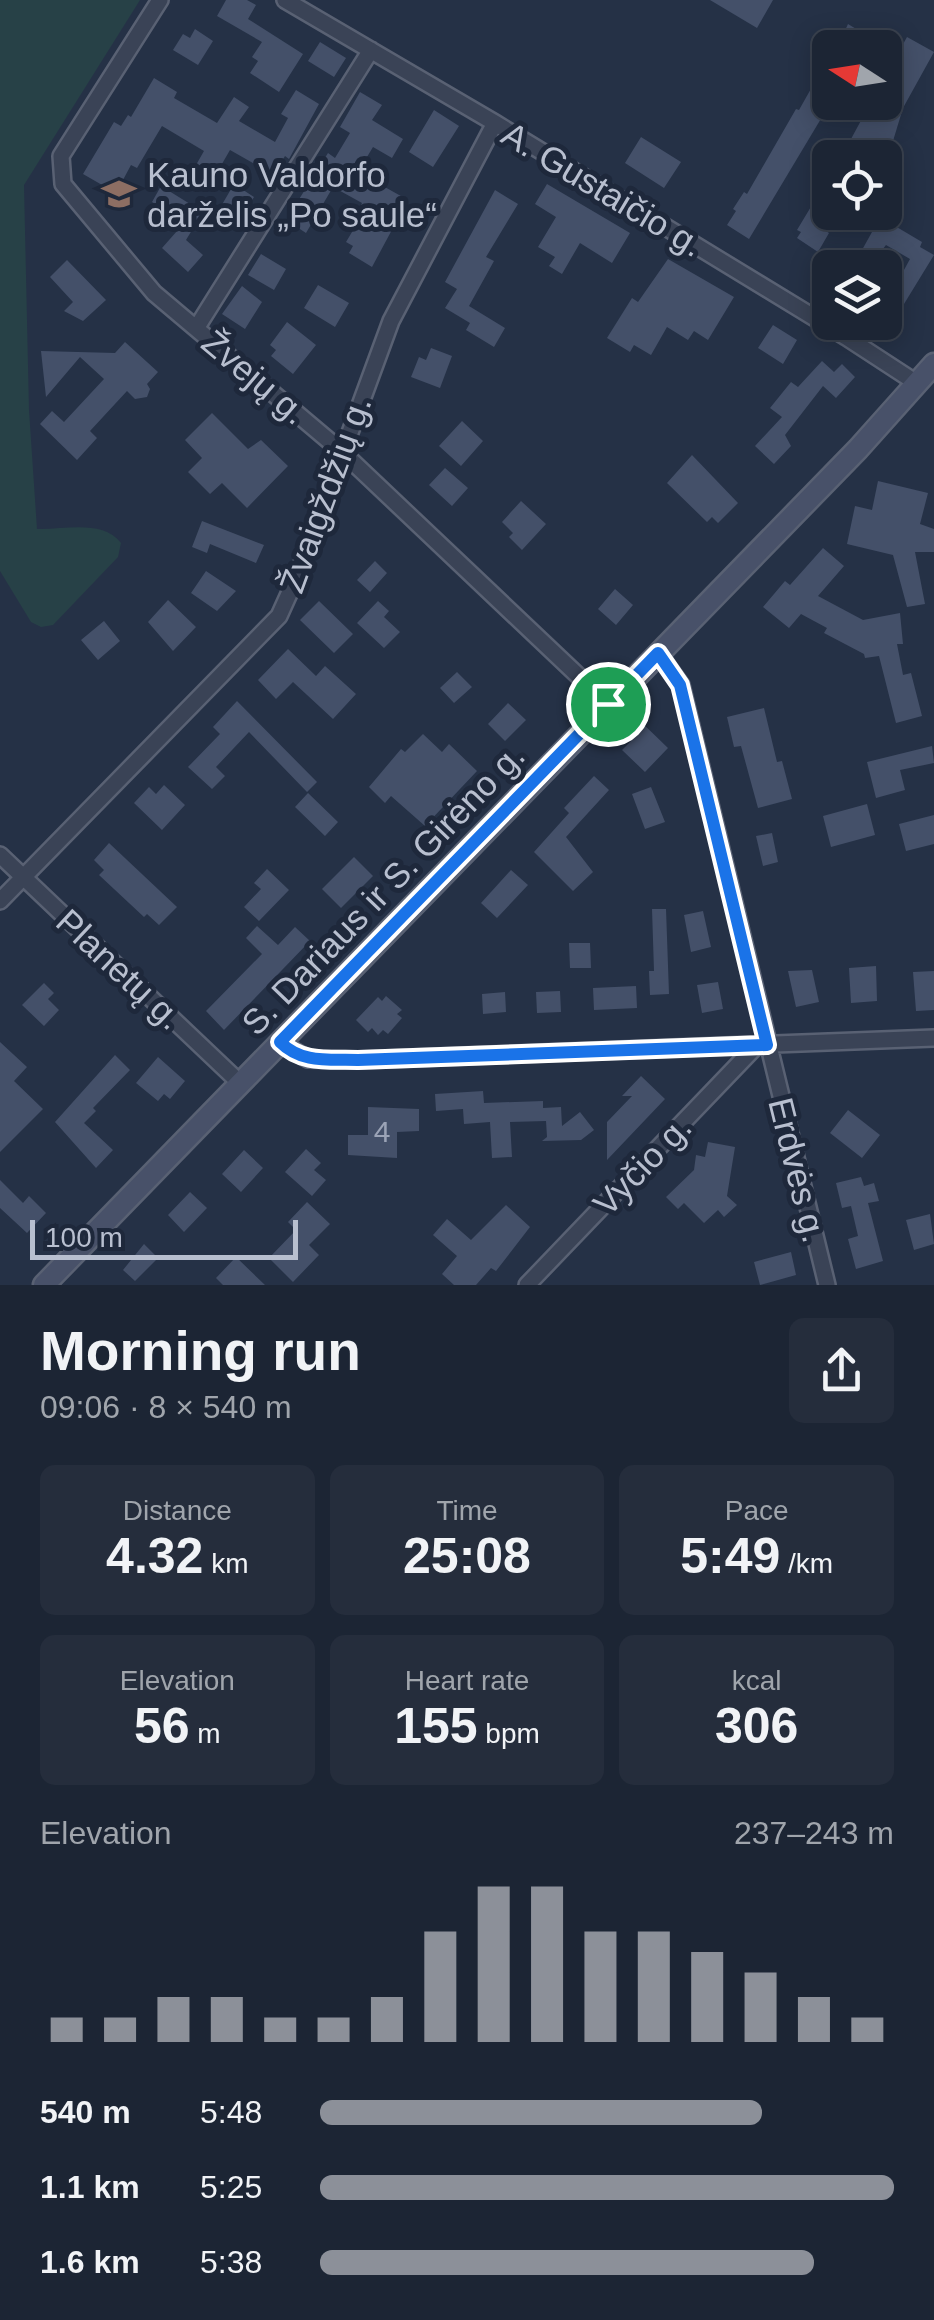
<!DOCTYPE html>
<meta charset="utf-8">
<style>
:root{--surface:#1c2534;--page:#252d3c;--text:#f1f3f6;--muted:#a0a5ac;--line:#3a424f;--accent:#8c9099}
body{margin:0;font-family:Helvetica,sans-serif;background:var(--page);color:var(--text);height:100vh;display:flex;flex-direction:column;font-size:38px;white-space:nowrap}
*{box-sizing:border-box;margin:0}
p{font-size:32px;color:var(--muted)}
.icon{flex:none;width:55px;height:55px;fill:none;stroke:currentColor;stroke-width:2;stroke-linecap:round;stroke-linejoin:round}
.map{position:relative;height:1285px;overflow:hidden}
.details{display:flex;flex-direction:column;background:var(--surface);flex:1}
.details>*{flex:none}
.needle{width:65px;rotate:282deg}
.fabs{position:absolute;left:812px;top:30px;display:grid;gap:20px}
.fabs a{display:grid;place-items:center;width:90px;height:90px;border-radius:15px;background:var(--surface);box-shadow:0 5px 25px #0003,0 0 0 2px var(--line);font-size:50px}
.scale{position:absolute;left:30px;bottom:25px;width:268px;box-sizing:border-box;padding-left:10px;border:5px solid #b8bfcf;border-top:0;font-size:28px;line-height:35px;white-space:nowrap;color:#b8bfcf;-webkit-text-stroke:8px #1e283b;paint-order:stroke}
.pin{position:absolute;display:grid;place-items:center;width:85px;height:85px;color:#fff;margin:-42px;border:5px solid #fff;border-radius:50%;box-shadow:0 2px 10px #0007}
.round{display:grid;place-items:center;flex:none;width:105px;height:105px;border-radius:15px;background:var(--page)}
.head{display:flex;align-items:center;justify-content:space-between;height:170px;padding:0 40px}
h1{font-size:55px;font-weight:600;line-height:75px}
.stats{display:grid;grid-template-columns:repeat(3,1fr);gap:15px;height:170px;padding:10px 40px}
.stats div{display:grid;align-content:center;border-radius:15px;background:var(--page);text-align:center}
.stats b{font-size:50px;font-weight:600}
.stats small{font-size:28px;font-weight:400}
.stats p{font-size:28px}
.chart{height:280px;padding:20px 40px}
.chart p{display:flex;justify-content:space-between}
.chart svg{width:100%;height:180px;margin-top:10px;stroke:var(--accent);stroke-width:6}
ul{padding:0 40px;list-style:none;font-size:32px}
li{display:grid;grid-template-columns:160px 120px 1fr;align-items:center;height:75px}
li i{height:25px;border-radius:12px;background:var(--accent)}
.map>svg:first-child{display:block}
.green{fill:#274147}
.building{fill:#445069}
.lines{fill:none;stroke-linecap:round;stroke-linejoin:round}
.street-casing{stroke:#596173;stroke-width:20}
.secondary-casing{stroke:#596173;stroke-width:25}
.street{stroke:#3a4356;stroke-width:15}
.secondary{stroke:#485169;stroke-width:20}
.route-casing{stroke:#fff;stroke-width:20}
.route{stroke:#1a73e8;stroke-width:12}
.labels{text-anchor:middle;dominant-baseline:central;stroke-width:10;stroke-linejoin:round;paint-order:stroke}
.number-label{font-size:30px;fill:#9ba3b6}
.poi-label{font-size:35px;fill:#b8bfcf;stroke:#1e283b;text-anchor:start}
.street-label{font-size:35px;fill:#b8bfcf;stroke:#1e283b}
</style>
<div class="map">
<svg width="934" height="1285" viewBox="0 0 934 1285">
<rect width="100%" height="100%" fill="#253146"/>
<path class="green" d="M 0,0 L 140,0 L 24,185 L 29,410 L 37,529 C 65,530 102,519 121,543 L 118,557 L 53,625 L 41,627 L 31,622 L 0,571 Z"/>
<path class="building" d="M 226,0 L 247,0 L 256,5 L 248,19 L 303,54 L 279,92 L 250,73 L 258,61 L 252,57 L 262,42 L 217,16 Z
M 710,0 L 773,0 L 757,28 Z
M 848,24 L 871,38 L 865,48 L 837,48 Z
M 195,29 L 213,41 L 198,65 L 173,50 L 183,34 L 190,38 Z
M 907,37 L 934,52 L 903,108 L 893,141 L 888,140 L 879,158 L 862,158 L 848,150 L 853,141 L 851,139 L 871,102 L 885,102 L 885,77 Z
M 320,42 L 346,58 L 334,77 L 308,61 Z
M 830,55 L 830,115 L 825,112 L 749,239 L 727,225 L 736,211 L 733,209 L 744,192 L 747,194 L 796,109 L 799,110 Z
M 154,78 L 177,92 L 174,98 L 217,123 L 234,97 L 249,107 L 239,121 L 275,142 L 288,118 L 281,114 L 296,90 L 319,104 L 289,159 L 285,156 L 274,175 L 230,150 L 215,176 L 196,165 L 204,151 L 162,126 L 137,168 L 131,165 L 116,193 L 83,174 L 114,122 L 121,126 L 128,115 L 131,117 Z
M 360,92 L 382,105 L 372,120 L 403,139 L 392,158 L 373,147 L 358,172 L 408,200 L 372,267 L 349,253 L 353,246 L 346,242 L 364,212 L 359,209 L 362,203 L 333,187 L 306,233 L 286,220 L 328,153 L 335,158 L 350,133 L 340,127 Z
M 434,110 L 459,126 L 433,167 L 409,152 Z
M 641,137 L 681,162 L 664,188 L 625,163 Z
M 830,175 L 830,224 L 826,231 L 829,233 L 818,252 L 797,238 L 801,232 L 797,230 Z
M 234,184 L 254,197 L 240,220 L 220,208 Z
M 547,184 L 630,233 L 612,263 L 580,243 L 562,274 L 549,266 L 555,257 L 538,247 L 556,217 L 535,204 Z
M 161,186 L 203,212 L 186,240 L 203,255 L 188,272 L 162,248 L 185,222 L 152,202 Z
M 495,190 L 518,204 L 486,257 L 494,261 L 469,306 L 505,328 L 494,347 L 466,330 L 470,323 L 445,308 L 457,289 L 445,282 Z
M 877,223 L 892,231 L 895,226 L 922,242 L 920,247 L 934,255 L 885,335 L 885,285 L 893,290 L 910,259 L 886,245 L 868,268 L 852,268 Z
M 261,254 L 286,269 L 274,290 L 248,275 Z
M 668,259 L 734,297 L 708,340 L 694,331 L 688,340 L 667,327 L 651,355 L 634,345 L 630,352 L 607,338 L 632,298 L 638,302 Z
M 67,260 L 106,300 L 83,321 L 64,311 L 73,302 L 50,277 Z
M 318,285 L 349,303 L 335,327 L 304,308 Z
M 242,286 L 262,302 L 245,329 L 222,314 Z
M 287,322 L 316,345 L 293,374 L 271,356 L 276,350 L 270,345 Z
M 773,325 L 797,340 L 783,364 L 758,348 Z
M 125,342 L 158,372 L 147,384 L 150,389 L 147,397 L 135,399 L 127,391 L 90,431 L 97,438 L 77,460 L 40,424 L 52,411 L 64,422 L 104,379 L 80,357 L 46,397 L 41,351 L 115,353 Z
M 431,348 L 452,356 L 440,388 L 411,377 L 419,357 L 426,360 Z
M 822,361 L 834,372 L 842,364 L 855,377 L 836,398 L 823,386 L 785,435 L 791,446 L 774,464 L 755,446 L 782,417 L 770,408 L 791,382 L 798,387 Z
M 212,413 L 248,449 L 261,440 L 288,466 L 247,508 L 222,483 L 210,494 L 188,472 L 202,458 L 185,440 Z
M 462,421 L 483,441 L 461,466 L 439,446 Z
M 692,455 L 738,503 L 718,523 L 712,517 L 707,522 L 667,483 Z
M 445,468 L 468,488 L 452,506 L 429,485 Z
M 878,481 L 928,493 L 920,524 L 934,529 L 934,552 L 915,552 L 925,604 L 907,607 L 893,555 L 847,544 L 855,506 L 872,510 Z
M 521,501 L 546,524 L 522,550 L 509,537 L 513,533 L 502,522 Z
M 202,521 L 264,545 L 256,563 L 210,544 L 207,553 L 192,547 Z
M 823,548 L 844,566 L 818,596 L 863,620 L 900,613 L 903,644 L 897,644 L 903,675 L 911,673 L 922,716 L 896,723 L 879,656 L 865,658 L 864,654 L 824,633 L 827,628 L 801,614 L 789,628 L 763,607 L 785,581 L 790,585 Z
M 375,561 L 387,573 L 370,592 L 357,580 Z
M 206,571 L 236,591 L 217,611 L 191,593 Z
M 615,589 L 633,605 L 616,625 L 598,609 Z
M 168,600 L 196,627 L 173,651 L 148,622 Z
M 319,601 L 353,634 L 334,653 L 300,620 Z
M 378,601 L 389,611 L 384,617 L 400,632 L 384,648 L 357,623 Z
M 104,621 L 120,641 L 98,660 L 81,640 Z
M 288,649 L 316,676 L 325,666 L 356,694 L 333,719 L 293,682 L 276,699 L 258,680 Z
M 457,672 L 472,687 L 454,703 L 440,688 Z
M 237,701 L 317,782 L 307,792 L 249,732 L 216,767 L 225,776 L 212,789 L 188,767 L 220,734 L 213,727 Z
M 508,703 L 526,720 L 505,741 L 488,724 Z
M 764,708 L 777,762 L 782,761 L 792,799 L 758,808 L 741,746 L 734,747 L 727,717 Z
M 637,718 L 668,748 L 645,772 L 622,750 L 631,741 L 623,734 Z
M 423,734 L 442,752 L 449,744 L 477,771 L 425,826 L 391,796 L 385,803 L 369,787 L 401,749 L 405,752 Z
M 932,746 L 934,763 L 900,770 L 905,790 L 876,798 L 867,762 Z
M 594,776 L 609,790 L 566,837 L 593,872 L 573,891 L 534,852 L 569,813 L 564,808 Z
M 164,785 L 185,805 L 162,830 L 134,803 L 149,787 L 156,794 Z
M 651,787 L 665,822 L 645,829 L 632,794 Z
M 308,793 L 338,822 L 325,836 L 295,807 Z
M 867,804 L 875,835 L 831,847 L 823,816 Z
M 934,815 L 934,844 L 906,851 L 899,824 Z
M 772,833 L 778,862 L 763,866 L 756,836 Z
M 109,843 L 177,907 L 159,925 L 147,914 L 144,917 L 99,875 L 104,870 L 94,860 Z
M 354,857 L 373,876 L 341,908 L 322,889 Z
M 267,869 L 289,890 L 259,921 L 244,907 L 261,889 L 254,883 Z
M 511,870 L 528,885 L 497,918 L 481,903 Z
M 652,909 L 666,909 L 669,994 L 650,995 L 649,971 L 654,971 Z
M 703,911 L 711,947 L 691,952 L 684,915 Z
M 257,926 L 278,945 L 295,927 L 310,941 L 224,1030 L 206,1011 L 262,954 L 246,938 Z
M 569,943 L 590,943 L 591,968 L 570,968 Z
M 876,966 L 877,1001 L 851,1003 L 849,968 Z
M 812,970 L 819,1002 L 796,1007 L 788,971 Z
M 934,971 L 934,1010 L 916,1011 L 913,972 Z
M 718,982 L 723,1009 L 702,1013 L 697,985 Z
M 44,983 L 54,993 L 48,999 L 59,1010 L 44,1026 L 22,1005 Z
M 636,986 L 637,1008 L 594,1010 L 593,988 Z
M 560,991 L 561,1012 L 537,1013 L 536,992 Z
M 505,992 L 506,1012 L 483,1014 L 482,994 Z
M 386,996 L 402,1010 L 397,1014 L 402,1018 L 388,1034 L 383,1030 L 378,1035 L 372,1028 L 368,1032 L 356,1020 L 378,997 L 382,1001 Z
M 0,1042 L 27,1067 L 14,1081 L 43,1109 L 0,1152 Z
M 115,1055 L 130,1070 L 93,1108 L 96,1111 L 84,1123 L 113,1150 L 96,1168 L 55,1122 Z
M 158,1057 L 185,1081 L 170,1099 L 164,1094 L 158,1101 L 136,1083 Z
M 641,1076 L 665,1099 L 607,1160 L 607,1122 L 632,1096 L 622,1096 Z
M 483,1091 L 484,1103 L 543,1101 L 543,1108 L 561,1107 L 562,1126 L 580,1112 L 594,1130 L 581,1140 L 542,1141 L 547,1137 L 546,1121 L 510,1122 L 512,1157 L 492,1158 L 490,1122 L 464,1124 L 463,1109 L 436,1111 L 435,1094 Z
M 368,1107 L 419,1109 L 419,1131 L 397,1132 L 397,1158 L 348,1155 L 348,1135 L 368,1135 Z
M 848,1110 L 880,1135 L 862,1158 L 830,1133 Z
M 708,1142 L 735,1147 L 727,1196 L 737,1205 L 724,1217 L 718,1210 L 704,1223 L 684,1203 L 678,1209 L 666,1197 L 694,1170 L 696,1155 L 705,1157 Z
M 306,1149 L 321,1163 L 314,1170 L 326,1180 L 312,1196 L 285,1172 Z
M 244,1150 L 263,1168 L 241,1192 L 222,1174 Z
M 861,1177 L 864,1186 L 874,1183 L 879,1201 L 868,1203 L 883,1261 L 856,1269 L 848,1239 L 858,1236 L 851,1206 L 842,1208 L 836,1183 Z
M 0,1180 L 23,1203 L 29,1196 L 46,1213 L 27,1233 L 0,1208 Z
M 190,1192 L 207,1208 L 184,1232 L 168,1215 Z
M 307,1202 L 330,1224 L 309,1245 L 319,1255 L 293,1282 L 269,1258 L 296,1230 L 288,1222 Z
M 506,1205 L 530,1227 L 496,1271 L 491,1268 L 476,1285 L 454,1285 L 442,1274 L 457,1256 L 433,1235 L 447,1219 L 471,1240 Z
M 930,1214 L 934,1244 L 914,1250 L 906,1220 Z
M 144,1244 L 158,1258 L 135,1281 L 123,1270 Z
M 791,1252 L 796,1275 L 760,1285 L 754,1262 Z
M 236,1257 L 265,1285 L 223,1285 L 216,1278 Z"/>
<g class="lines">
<g class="street-casing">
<path id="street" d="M 160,0 L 61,156 L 63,184 L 154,293 L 340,450 L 608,704
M 285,0 L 495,123 L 846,337 L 918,384
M 197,327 L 371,50
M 658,653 L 681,685 L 827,1285
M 0,855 L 240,1083
M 0,901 L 279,616 L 298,574 L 391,321 L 495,123
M 279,1042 L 308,1059 L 358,1060 L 934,1038
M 527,1285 L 757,1045"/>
</g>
<g class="secondary-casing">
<path id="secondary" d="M 44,1285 L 858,449 L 934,364"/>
</g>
<use href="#street" class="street"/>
<use href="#secondary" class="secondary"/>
</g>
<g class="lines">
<g class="route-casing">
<path id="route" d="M 658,653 L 680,685 L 767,1045 L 358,1060 C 329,1059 302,1064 280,1042 Z"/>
</g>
<use href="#route" class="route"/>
</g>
<defs>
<g id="school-bare" transform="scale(2.7)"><path d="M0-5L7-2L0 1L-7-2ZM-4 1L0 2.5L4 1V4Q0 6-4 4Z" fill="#8d6e63" stroke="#1e283b" stroke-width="2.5" paint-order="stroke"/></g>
</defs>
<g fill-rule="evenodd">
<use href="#school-bare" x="119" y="194"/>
</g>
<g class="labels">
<g class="number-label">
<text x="382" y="1131">4</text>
</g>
<g class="poi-label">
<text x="147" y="174">Kauno Valdorfo<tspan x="147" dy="40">darželis „Po saule“</tspan></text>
</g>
<g class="street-label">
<text transform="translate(603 189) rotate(31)">A. Gustaičio g.</text>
<text transform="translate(255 377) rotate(40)">Žvejų g.</text>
<text transform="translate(325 494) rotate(-70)">Žvaigždžių g.</text>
<text transform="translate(383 889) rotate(-46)">S. Dariaus ir S. Girėno g.</text>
<text transform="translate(120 969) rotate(43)">Planetų g.</text>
<text transform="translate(642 1165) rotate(-46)">Vyčio g.</text>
<text transform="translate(798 1170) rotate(76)">Erdvės g.</text>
</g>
</g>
</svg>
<div class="fabs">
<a><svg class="needle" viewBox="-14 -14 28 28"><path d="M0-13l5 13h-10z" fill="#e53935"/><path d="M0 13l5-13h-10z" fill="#a0a5ac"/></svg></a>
<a><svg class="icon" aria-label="locate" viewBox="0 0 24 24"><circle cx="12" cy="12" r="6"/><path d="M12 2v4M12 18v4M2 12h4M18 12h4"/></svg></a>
<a><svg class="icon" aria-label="layers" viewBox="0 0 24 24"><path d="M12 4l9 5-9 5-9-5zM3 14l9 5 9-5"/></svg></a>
</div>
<div class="scale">100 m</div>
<div class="pin" style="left:608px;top:704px;background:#1e9e55"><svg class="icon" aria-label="arrive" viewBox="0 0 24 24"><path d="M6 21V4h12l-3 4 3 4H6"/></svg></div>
</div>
<section class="details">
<div class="head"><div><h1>Morning run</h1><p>09:06 · 8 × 540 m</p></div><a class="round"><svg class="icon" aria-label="share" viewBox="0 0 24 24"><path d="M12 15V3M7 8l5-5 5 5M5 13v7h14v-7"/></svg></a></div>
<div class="stats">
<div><p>Distance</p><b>4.32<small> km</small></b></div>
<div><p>Time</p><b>25:08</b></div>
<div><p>Pace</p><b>5:49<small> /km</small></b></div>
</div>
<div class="stats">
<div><p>Elevation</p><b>56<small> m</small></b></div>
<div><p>Heart rate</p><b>155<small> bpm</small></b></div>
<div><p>kcal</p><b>306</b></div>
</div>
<div class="chart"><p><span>Elevation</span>237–243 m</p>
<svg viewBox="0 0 160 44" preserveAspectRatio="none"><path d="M5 44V38M15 44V38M25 44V33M35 44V33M45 44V38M55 44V38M65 44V33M75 44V17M85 44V6M95 44V6M105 44V17M115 44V17M125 44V22M135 44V27M145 44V33M155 44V38"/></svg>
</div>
<ul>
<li><b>540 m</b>5:48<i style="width:77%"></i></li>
<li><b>1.1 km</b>5:25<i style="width:100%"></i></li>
<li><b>1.6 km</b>5:38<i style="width:86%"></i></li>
</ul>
</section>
